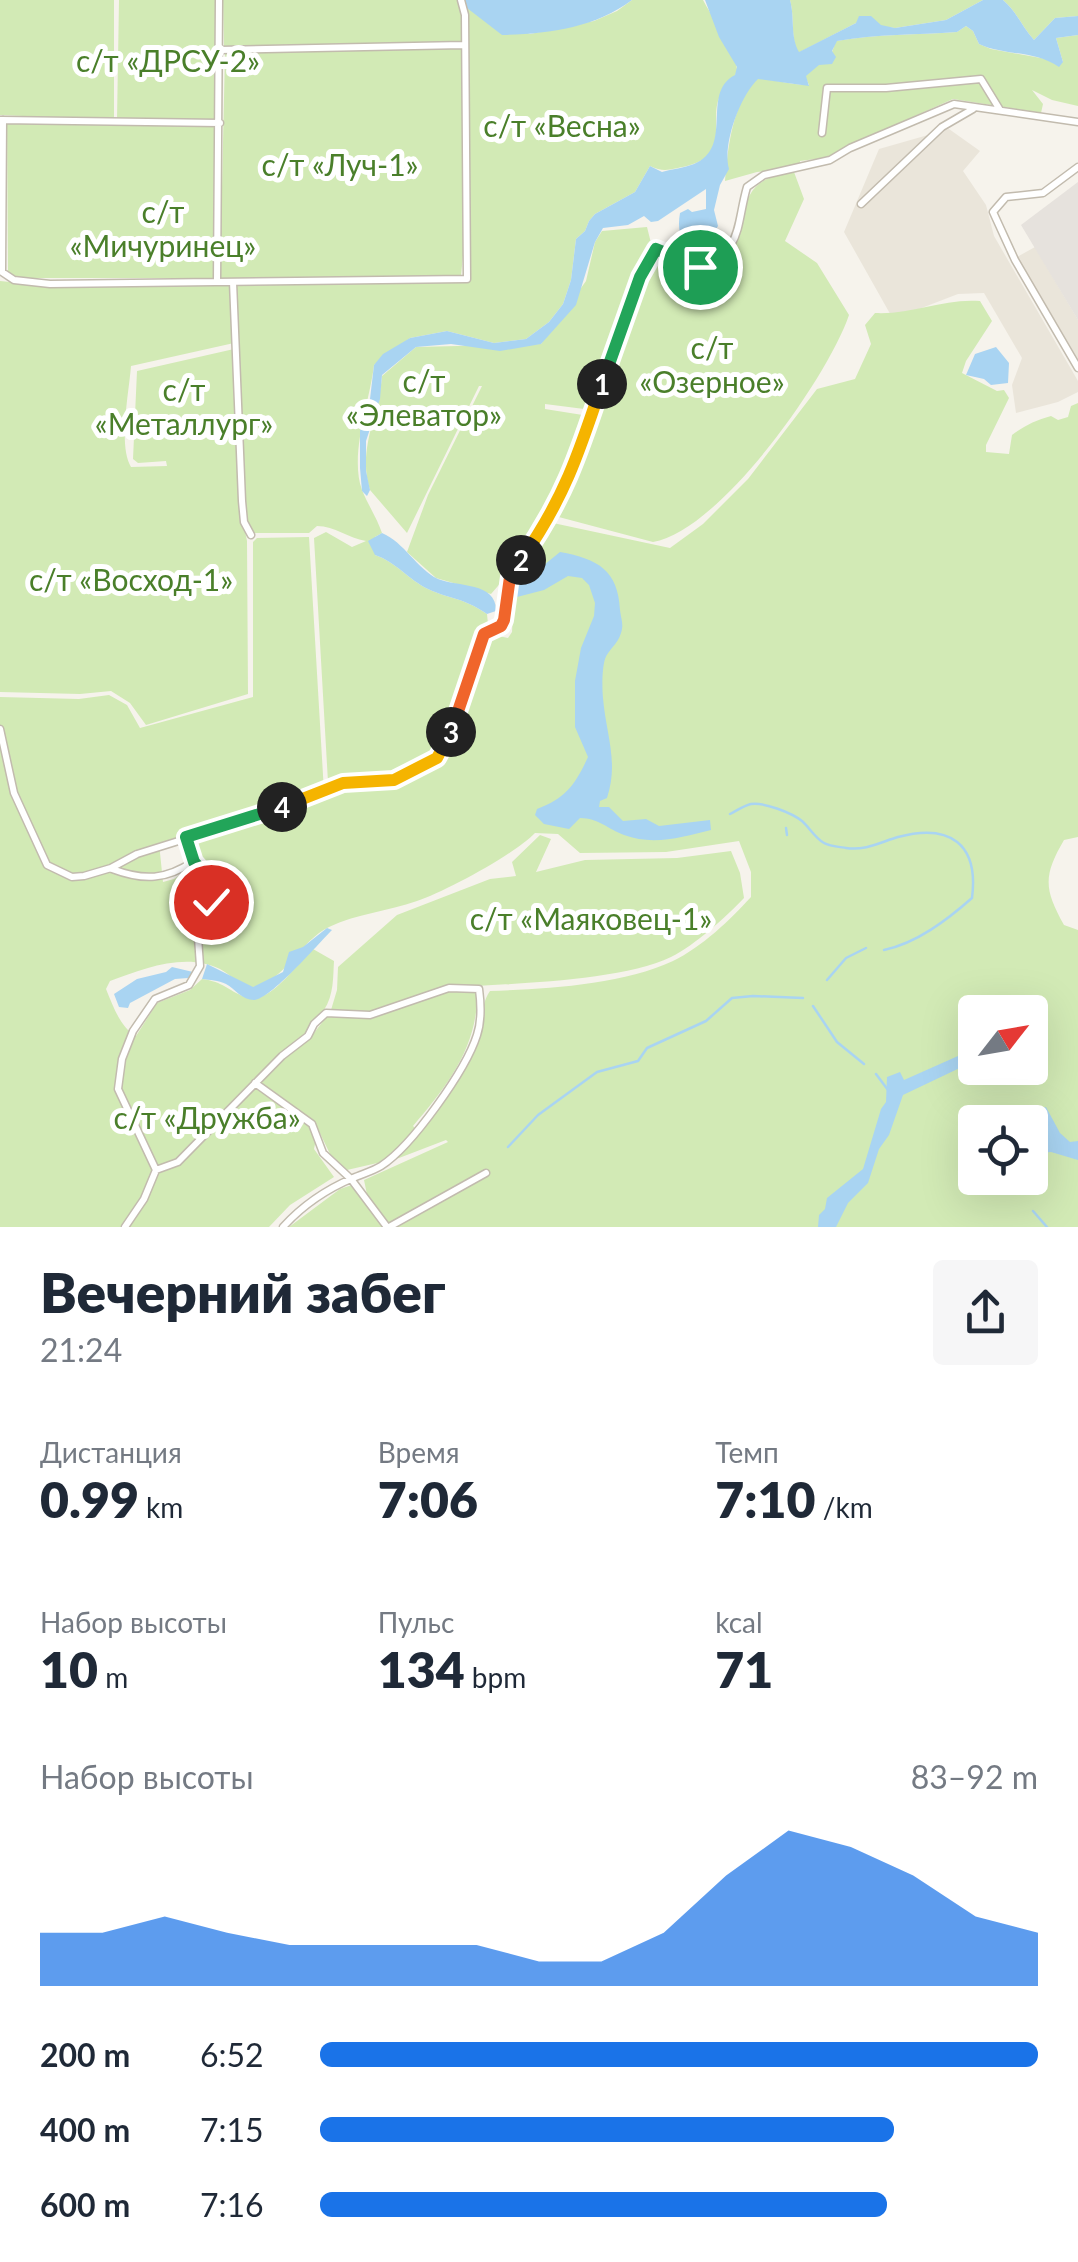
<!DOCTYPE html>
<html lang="ru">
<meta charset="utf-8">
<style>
:root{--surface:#fff;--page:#f6f6f7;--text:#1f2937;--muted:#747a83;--accent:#1a73e8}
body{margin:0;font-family:Lato,sans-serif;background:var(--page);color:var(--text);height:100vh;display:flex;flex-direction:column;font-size:38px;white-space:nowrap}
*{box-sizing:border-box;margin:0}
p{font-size:32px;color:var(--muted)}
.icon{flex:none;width:55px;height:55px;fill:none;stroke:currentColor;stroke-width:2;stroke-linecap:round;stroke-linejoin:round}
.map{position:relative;height:1227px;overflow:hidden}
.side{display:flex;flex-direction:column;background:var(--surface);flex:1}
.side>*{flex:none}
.needle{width:65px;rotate:59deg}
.buttons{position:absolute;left:958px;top:995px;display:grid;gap:20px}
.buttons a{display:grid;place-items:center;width:90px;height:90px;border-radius:10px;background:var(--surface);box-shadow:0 10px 40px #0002;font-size:50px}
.pin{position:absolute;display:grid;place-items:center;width:85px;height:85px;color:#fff;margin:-42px;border:5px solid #fff;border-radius:50%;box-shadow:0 2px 10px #0007}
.km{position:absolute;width:50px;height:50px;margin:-25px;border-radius:50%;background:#222;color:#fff;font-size:28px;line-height:50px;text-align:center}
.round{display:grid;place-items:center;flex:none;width:105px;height:105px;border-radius:10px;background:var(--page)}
.summary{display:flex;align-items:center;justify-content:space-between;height:170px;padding:0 40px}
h1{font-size:55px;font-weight:800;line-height:75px}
.figures{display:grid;grid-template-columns:repeat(3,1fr);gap:15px;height:170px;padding:10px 40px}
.figures div{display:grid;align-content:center}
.figures b{font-size:50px;font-weight:800}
.figures small{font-size:28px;font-weight:400}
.figures p{font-size:28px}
.chart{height:280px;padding:20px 40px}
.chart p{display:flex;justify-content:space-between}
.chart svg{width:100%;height:180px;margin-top:10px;fill:var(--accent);opacity:.7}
ul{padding:0 40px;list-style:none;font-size:32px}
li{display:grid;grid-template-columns:160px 120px 1fr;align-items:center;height:75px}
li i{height:25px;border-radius:12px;background:var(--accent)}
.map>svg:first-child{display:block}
.residential{fill:#eae5da}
.industrial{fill:#e6e2dd}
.green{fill:#d2eab5;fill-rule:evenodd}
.water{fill:#a9d4f2}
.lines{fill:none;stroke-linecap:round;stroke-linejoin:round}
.stream{stroke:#a9d4f2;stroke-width:2.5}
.minor-casing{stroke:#c2bbae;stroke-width:9}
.minor{stroke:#fff;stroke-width:6}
.split-1-casing{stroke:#fff;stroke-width:20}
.split-2-casing{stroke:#fff;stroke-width:20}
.split-3-casing{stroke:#fff;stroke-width:20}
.split-4-casing{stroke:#fff;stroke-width:20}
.split-5-casing{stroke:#fff;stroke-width:20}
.split-1{stroke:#22a559;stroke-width:12}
.split-2{stroke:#f5b400;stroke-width:12}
.split-3{stroke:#f0652b;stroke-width:12}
.split-4{stroke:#f5b400;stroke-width:12}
.split-5{stroke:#22a559;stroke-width:12}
.labels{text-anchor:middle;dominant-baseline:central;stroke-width:10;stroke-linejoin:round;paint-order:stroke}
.park-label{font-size:30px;fill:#4a7f2a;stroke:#fff}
</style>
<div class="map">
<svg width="1078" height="1227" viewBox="0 0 1078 1227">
<rect width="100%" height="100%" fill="#f6f3ec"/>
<path class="residential" d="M 949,129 L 980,151 L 963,171 L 986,205 L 994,236 L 1078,381 L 1078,392 L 1058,402 L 1016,413 L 1012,385 L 1022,358 L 984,293 L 958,294 L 893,319 L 844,232 L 879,149 Z
M 1035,247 L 1078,320 L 1078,359 L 1017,257 Z"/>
<path class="industrial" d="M 1078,182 L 1078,320 L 1021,225 Z"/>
<path class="green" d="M 0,0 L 114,0 L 114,120 L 0,115 Z
M 119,0 L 217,0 L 219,120 L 117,120 Z
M 223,0 L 465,0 L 467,8 L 530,34 L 594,21 L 617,11 L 632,0 L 703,0 C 710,13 738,59 737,70 C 735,80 724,88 720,96 C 708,120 732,155 687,166 C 672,169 664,173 650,166 L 635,192 L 595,214 L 589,221 L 585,231 L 576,239 L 571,280 L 563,304 L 549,322 L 526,339 L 494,343 L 447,331 L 410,338 L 374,365 C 370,401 349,454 362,490 C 367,503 377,518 382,533 L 375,537 L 375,555 C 396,562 409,580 428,589 C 452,600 462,597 487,614 L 489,634 L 508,638 L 512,632 L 515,576 L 553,523 L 670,548 L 703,524 L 748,479 L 817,389 L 855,379 L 871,344 L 865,325 L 875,313 C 911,315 944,298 980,301 L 992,321 L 966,361 L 962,373 L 997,391 L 1004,390 L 1009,398 L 986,445 L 986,452 L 1009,454 L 1012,435 C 1024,426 1036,420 1051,416 L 1058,420 L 1068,417 L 1071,406 L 1078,403 L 1078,837 L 1064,840 C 1043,876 1044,889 1064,925 L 1078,930 L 1078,1227 L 289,1227 L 340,1189 L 352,1185 L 370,1209 L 364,1180 L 448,1142 L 446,1140 L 399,1158 L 347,1170 L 330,1154 L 318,1129 L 314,1149 L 334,1177 L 290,1205 L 269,1227 L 0,1227 L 0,697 L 79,699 L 109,695 L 127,705 L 140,728 L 253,697 L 253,542 L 257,538 L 309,537 L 324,792 L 344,785 L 394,783 L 434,765 L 430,759 L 393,777 L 328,782 L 314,538 L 326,532 L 352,547 L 366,541 C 348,538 335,526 317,526 L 309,533 L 252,533 L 246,521 L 236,286 L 468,280 L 465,11 L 461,19 L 461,43 L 224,48 ZM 535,833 L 558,834 L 580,853 L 666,852 L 739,841 L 751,872 L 751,897 C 730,920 702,947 673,961 C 622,985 546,989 490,991 C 479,1006 484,1027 476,1045 C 463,1078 442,1104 419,1132 L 413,1126 C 449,1084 480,1044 477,986 C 528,983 626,979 671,957 C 694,946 727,916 744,898 L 740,873 L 731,851 L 677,858 L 585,860 L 536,872 L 551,839 L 540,835 L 512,862 L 516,876 L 490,879 L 397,915 L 338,967 L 337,990 L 331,1010 L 369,1014 L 427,998 L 371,1019 L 327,1016 L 314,1033 L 309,1029 C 313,1020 319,1018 324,1010 C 334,995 333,977 334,961 L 313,949 C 297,963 269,1007 245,997 C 227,990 224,982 202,979 L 190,990 L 157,1003 L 136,1036 C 120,1027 113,1006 106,989 L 110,981 C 143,969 185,952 220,969 C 230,974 241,988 253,987 C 283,983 301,940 329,927 C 356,914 388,911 417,901 C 445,892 515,854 535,833 ZM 188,834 L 202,864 L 224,887 L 214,902 L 201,874 L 193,866 L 174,879 L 163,882 L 159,843 ZM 975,1012 L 1030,1012 L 1030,1068 L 975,1068 ZM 975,1122 L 1030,1122 L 1030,1178 L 975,1178 Z
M 790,0 L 983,0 L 946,20 L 895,28 L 856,23 L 798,53 C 790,36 795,18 790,0 Z
M 1003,0 L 1078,0 L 1078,16 L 1055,18 L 1034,40 C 1022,27 1017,12 1003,0 Z
M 966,26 L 973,31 L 979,44 L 991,49 L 1063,62 L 1056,38 L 1078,35 L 1078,106 L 1052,100 L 1032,90 L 1043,104 L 1041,113 L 953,99 L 850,145 L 831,157 L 800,161 L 800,167 L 757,172 L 725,181 C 728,147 732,103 758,78 C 776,80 791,85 809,85 L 805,76 L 832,52 L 836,41 C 877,34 916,35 957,32 Z
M 462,47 L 464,245 L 461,276 L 220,279 L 225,53 Z
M 7,123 L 217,125 L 214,278 L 13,278 L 8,273 Z
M 794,172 L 804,199 L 785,241 L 817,263 L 849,315 C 828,377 720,531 653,542 L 555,516 C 595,432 612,330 657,252 L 696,270 L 724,263 C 756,221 727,180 794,172 Z
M 647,227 L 652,247 L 637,275 L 592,410 L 545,404 L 545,409 L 589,416 C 563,489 543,535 491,594 L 436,578 L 407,552 L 428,495 L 482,386 L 479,386 L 407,533 L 370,490 C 357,450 379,415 382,376 L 416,347 L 541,344 L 586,281 L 595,242 L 602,231 Z
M 0,281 L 50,286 L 230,284 L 234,343 L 131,366 C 129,392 118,446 131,467 L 167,466 L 166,461 L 138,463 L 133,459 L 137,371 L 234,349 L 239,501 L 247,541 L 248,694 L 146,725 L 130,703 L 111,691 L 80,694 L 0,692 Z"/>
<path class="water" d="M 465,0 L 632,0 C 595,28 547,34 502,35 L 467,8 Z
M 705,0 L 790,0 C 795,18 790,36 799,52 L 856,23 L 859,16 L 871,16 L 881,25 L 895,28 L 946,20 L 983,0 L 1003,0 C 1017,12 1022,27 1034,40 L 1055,18 L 1078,16 L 1078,35 L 1056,38 L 1063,62 L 1059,67 C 1034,50 1005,56 979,44 L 973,31 L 966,26 L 957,32 C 917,35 877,34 837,41 L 832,51 L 836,57 L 832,64 L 819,65 L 806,76 L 809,86 L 758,79 C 740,96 722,145 729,169 L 720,185 L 714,210 L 718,226 L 703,248 L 711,251 L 726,237 L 726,244 L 713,259 L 702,261 C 684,246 676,236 680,213 L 688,209 L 692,212 L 706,209 L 706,189 L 658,221 L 651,222 L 644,216 L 628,225 L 603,228 L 595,242 L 576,305 L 541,344 L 500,351 L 451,344 L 416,347 L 382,375 L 380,399 L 366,441 L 366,471 L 370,490 L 367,496 L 362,491 L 360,468 L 360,431 L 370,399 L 374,365 L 383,354 L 410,338 L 447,331 L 494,343 L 526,339 L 549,322 L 563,304 L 571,280 L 576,239 L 585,231 L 589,221 L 595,214 L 635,192 L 650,166 L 662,172 C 672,169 684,168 694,164 C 735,147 700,93 735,75 L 737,67 L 719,37 Z
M 996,347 L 1009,363 L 1008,383 L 991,385 L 984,379 L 966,375 L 975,354 Z
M 382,533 C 404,542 417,569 438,579 C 458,587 497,582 496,611 L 487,614 C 462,597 452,600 428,589 C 409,580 396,562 375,555 L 368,541 Z
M 560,552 C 598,559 618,570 620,610 C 621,619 624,624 621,633 C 618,644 608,650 605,659 C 602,669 602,687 603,698 C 606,734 619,762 607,798 L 600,801 L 599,807 L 609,807 L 623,821 L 646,819 L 659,826 L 710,820 L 711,830 C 683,837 653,846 624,835 C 608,829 598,818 580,818 L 569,829 L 544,824 L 535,815 L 537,809 C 566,798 575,785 588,757 L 575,727 L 575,681 L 581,648 L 594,616 L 595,603 L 589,585 L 582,578 L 568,576 L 544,590 L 517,597 L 517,587 Z
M 327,928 L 332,930 C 317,945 271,999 254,1000 C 242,1000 235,989 226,984 C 218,980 210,980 202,979 L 207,964 L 253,987 L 283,972 L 289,952 L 303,947 Z
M 172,967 L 193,972 L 188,978 L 175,979 L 130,1003 L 128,1008 L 119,1007 L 114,994 L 137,979 L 166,972 Z
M 975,1029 L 975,1057 L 966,1065 L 903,1095 L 889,1135 L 879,1149 L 868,1183 L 848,1203 L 836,1227 L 818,1227 L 819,1215 L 825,1209 L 827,1198 L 863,1169 L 881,1109 L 886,1102 L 887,1077 L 900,1072 L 904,1080 L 958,1056 Z
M 1046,1107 L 1060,1133 L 1070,1142 L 1078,1141 L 1078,1160 L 1051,1152 L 1030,1154 L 1030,1122 L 1027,1122 L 1032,1111 Z"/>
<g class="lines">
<path class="stream" d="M 730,814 C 736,811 745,805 751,804 C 764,802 792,813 802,821 C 809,827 815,838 824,843 C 829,846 840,847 846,848 C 865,851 881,842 898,837 C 950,823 979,844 972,898 C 947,920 917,943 884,950
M 786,828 L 787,835
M 827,980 L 846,958 L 866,948
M 813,1006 L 837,1042 L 864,1064
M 876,1074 L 888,1090
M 508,1147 L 538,1115 L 597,1072 L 638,1061 L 647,1048 L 706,1021 L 732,998 L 753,996 L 803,998
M 1033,1211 L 1047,1227"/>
<g class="minor-casing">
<path id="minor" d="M 220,50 L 463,45
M 1,120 L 220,123
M 3,120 L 2,272 L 14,280 L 50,284 L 467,279 L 465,15 L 461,0
M 822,133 L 827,88 L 886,88 L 981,79 L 1000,110
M 1078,167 L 1043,193 L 1006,197 L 993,212 L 1015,260 L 1078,368
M 861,204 L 942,127 L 973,109
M 217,282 L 219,0
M 233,282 L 242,501 L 244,522 L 251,535
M 0,729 L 14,793 L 47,865 L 72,877 L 84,876 L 111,868 L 137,854 L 255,817 L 327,788 L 343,783 L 393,780 L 437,758 L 458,721 L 468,677 L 484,634 L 505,620 L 510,577 L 551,517 L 567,484 L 640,277 L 655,249 L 700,267 C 743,252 736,225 747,187 L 764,175 L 830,160 L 850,148 L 954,104 L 1078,122
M 112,869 C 144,881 166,880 194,861
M 255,1083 L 312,1124 L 323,1153 L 351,1179 L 387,1227
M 156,1170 L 118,1089 L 122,1059 L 133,1031 L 155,999 L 189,985 L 200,966 L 197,923 L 219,890 L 194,861 L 186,837
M 125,1227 L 144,1199 L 156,1170 L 178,1162 L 282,1056 L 308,1036 L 314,1024 L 326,1013 L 370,1015 L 449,988 L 479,989 C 481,1004 482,1020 477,1035 C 466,1070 412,1146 381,1166 C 373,1171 362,1174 353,1178 C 327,1189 302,1206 283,1227
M 389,1227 L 486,1173"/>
</g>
<use href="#minor" class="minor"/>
</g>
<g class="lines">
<g class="split-1-casing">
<path id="split-1" d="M 602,384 L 640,277 L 656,249 L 700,267"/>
</g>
<g class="split-2-casing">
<path id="split-2" d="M 521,560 C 564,499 579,453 602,384"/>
</g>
<g class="split-3-casing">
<path id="split-3" d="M 451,732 L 484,634 L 501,626 L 504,620 L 510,577 L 521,560"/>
</g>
<g class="split-4-casing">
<path id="split-4" d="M 282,807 L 343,783 L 394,780 L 437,758 L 451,732"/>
</g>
<g class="split-5-casing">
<path id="split-5" d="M 211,902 L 219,890 L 194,862 L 186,837 L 282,807"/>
</g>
<use href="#split-1" class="split-1"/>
<use href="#split-2" class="split-2"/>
<use href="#split-3" class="split-3"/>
<use href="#split-4" class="split-4"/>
<use href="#split-5" class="split-5"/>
</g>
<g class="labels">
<g class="park-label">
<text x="168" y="60">с/т «ДРСУ-2»</text>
<text x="562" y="125">с/т «Весна»</text>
<text x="340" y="164">с/т «Луч-1»</text>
<text x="163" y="211">с/т<tspan x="163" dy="34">«Мичуринец»</tspan></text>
<text x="712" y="347">с/т<tspan x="712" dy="34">«Озерное»</tspan></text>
<text x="424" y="380">с/т<tspan x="424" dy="34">«Элеватор»</tspan></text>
<text x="184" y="389">с/т<tspan x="184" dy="34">«Металлург»</tspan></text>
<text x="131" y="579">с/т «Восход-1»</text>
<text x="591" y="918">с/т «Маяковец-1»</text>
<text x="207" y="1117">с/т «Дружба»</text>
</g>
</g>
</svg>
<div class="buttons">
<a><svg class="needle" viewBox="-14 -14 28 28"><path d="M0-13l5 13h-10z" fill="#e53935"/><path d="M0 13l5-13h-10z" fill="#747a83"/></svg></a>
<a><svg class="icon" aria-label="locate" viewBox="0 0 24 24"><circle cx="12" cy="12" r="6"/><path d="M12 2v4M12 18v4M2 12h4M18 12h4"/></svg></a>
</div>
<div class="pin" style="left:700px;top:267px;background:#1e9e55"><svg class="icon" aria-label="arrive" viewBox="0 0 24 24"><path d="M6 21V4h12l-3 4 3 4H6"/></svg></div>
<div class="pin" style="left:211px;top:902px;background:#d93025"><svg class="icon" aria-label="check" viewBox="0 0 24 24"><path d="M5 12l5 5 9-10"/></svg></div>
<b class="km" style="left:602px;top:384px">1</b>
<b class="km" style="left:521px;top:560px">2</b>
<b class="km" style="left:451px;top:732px">3</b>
<b class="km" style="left:282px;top:807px">4</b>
</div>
<section class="side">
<div class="summary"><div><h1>Вечерний забег</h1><p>21:24</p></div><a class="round"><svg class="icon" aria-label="share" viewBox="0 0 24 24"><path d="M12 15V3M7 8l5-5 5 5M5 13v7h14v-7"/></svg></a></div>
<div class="figures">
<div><p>Дистанция</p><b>0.99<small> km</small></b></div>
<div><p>Время</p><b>7:06</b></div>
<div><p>Темп</p><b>7:10<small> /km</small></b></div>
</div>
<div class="figures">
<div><p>Набор высоты</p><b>10<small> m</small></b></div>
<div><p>Пульс</p><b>134<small> bpm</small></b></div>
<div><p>kcal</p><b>71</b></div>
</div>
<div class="chart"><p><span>Набор высоты</span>83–92 m</p>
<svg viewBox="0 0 160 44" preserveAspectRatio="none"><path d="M0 44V31L10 31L20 27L30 31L40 34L50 34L60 34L70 34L80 38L90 38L100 31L110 17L120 6L130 10L140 17L150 27L160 31V44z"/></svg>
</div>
<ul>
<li><b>200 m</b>6:52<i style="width:100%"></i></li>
<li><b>400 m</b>7:15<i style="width:80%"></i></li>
<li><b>600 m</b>7:16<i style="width:79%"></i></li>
</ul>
</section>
